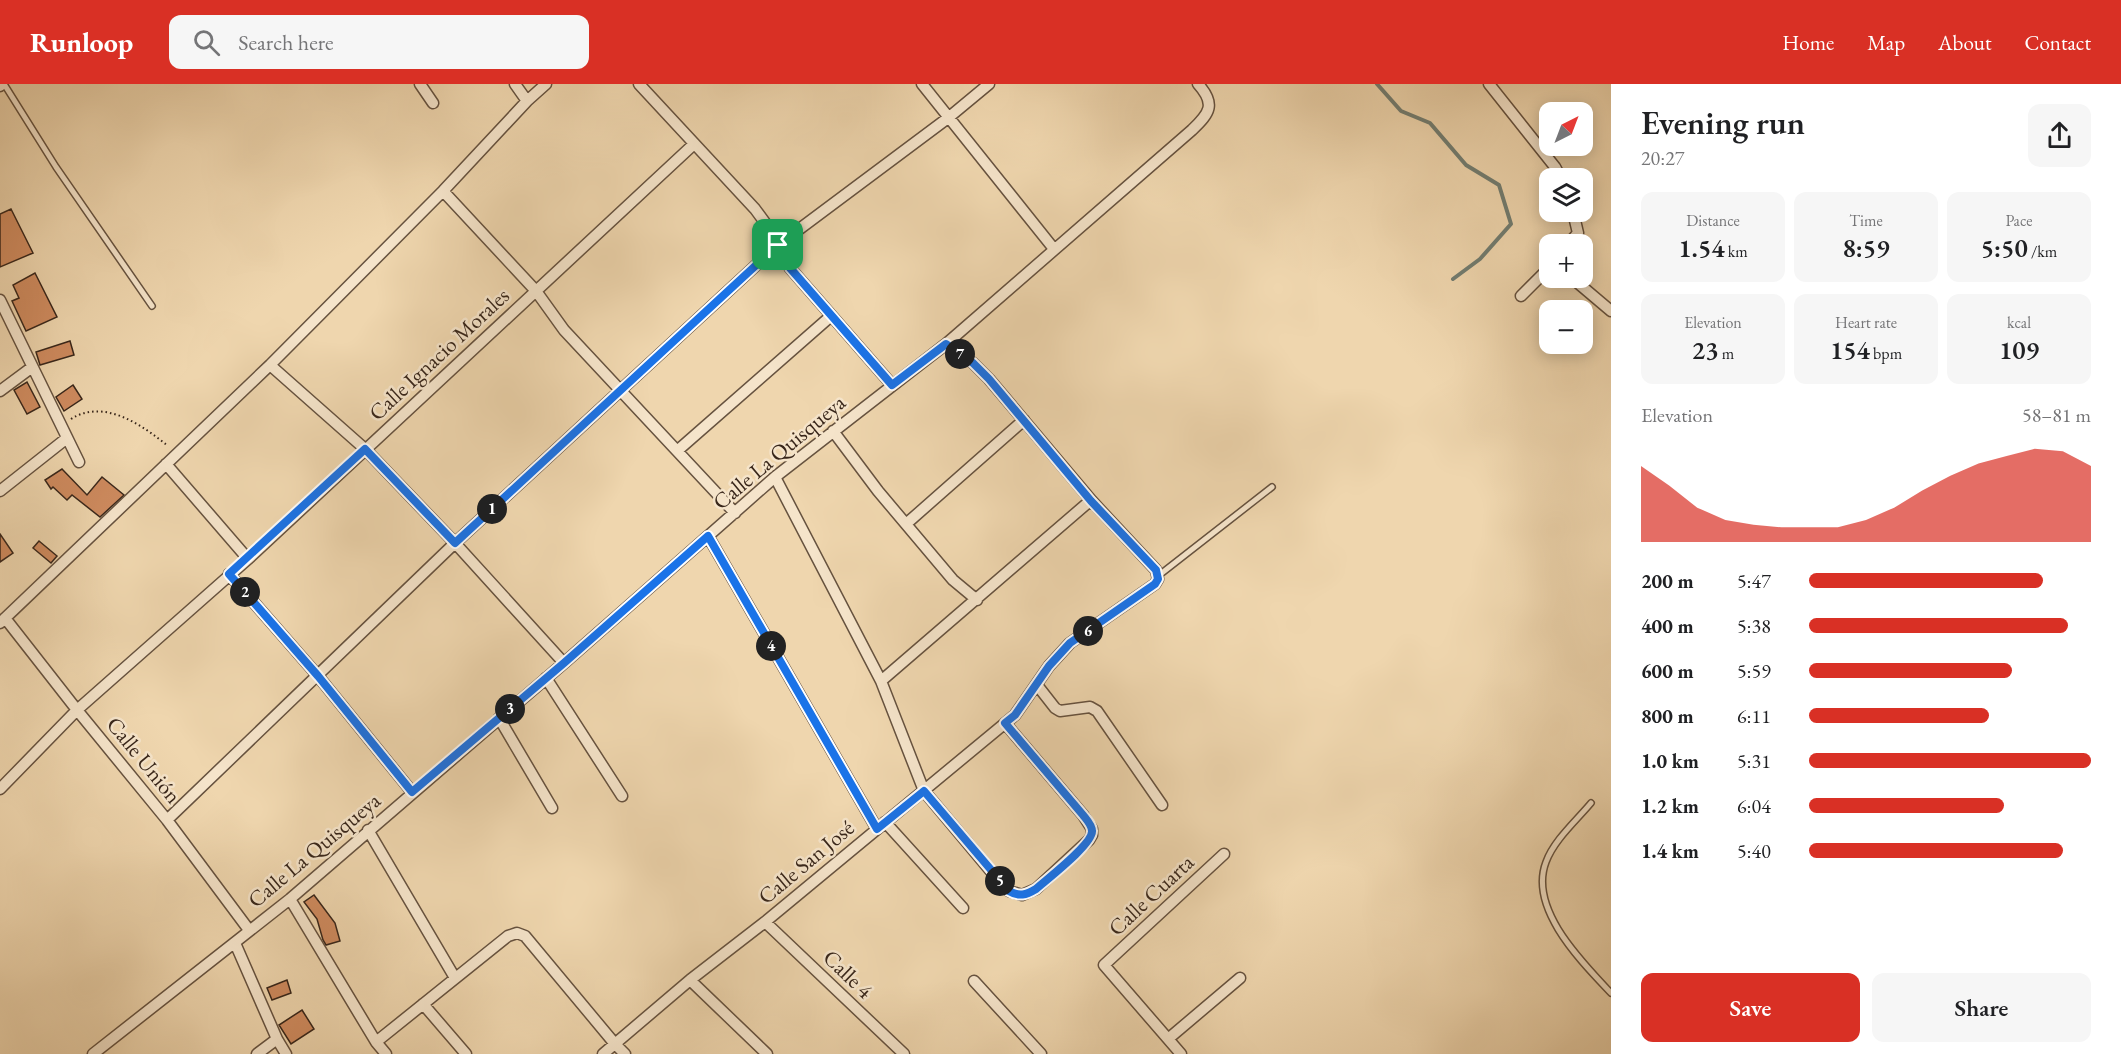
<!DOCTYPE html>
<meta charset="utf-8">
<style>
:root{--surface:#fff;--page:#f6f6f6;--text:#202124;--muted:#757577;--accent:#d93025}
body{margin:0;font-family:"EB Garamond",serif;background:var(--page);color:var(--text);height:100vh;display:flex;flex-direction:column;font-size:22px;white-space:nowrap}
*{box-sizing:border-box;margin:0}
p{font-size:20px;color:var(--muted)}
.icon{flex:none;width:33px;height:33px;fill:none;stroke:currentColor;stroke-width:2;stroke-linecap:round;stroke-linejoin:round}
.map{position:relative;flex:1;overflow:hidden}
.drawer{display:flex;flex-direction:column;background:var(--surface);width:510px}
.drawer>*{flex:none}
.needle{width:39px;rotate:42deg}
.fabs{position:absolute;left:1539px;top:18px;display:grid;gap:12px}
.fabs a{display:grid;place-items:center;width:54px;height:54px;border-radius:12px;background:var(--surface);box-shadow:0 3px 15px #0003;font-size:30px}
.pin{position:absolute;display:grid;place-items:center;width:51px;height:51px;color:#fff;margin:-26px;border-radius:12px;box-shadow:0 3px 9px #0006}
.km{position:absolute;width:30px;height:30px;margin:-15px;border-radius:50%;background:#222;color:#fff;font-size:16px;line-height:30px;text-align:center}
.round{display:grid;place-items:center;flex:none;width:63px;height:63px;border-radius:12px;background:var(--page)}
.headline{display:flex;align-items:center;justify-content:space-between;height:102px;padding:0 30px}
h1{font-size:33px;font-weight:600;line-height:45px}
.metrics{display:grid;grid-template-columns:repeat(3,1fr);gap:9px;height:102px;padding:6px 30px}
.metrics div{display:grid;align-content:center;border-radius:12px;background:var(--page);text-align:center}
.metrics b{font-size:26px;font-weight:600}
.metrics small{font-size:16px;font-weight:400}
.metrics p{font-size:16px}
.chart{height:168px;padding:12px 30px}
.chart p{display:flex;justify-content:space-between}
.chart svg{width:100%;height:108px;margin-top:6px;fill:var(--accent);opacity:.7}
.cta{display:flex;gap:12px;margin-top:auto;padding:12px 30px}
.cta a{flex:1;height:69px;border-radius:12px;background:var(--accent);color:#fff;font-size:24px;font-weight:600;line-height:69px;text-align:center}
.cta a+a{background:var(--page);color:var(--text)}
ul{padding:0 30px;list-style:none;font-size:20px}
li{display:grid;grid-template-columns:96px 72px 1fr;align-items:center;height:45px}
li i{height:15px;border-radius:8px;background:var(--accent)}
header{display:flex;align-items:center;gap:36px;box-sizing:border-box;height:84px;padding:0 30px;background:var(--accent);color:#fff}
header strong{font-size:28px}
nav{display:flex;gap:33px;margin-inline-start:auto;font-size:21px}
.search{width:420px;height:54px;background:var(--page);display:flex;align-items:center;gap:15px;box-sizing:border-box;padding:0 21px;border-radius:12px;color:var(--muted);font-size:22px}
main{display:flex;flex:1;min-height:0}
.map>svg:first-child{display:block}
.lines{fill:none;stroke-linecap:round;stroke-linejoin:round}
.stream{stroke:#737e72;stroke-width:4}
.building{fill:#cf8b5f;stroke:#38261a;stroke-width:1.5}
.service-casing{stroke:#66523f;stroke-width:8}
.minor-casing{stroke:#66523f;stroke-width:13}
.path{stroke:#38261a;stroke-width:2;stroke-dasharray:1.5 3;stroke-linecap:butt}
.service{stroke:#f5e4ca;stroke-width:5}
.minor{stroke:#f5e4ca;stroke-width:10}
.route-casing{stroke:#fff;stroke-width:12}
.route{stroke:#1a73e8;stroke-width:8}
.labels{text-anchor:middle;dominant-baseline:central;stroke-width:5;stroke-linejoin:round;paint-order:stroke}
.street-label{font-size:22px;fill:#38261a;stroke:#f5e4ca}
</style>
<header>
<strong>Runloop</strong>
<div class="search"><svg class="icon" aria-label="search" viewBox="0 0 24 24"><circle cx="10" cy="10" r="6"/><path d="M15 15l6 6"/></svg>Search here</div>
<nav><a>Home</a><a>Map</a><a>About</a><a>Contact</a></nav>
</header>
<main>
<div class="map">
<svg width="1611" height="970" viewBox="0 0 1611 970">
<rect width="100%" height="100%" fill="#efd6ae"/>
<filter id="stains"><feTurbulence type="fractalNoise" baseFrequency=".00333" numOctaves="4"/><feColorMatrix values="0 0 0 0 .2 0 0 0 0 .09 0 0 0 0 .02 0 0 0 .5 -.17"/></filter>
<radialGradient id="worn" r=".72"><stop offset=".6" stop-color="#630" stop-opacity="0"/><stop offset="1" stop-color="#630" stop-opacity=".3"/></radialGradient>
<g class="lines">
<path class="stream" d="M 1377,0 L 1401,27 L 1430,39 L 1466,81 L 1499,101 L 1511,140 L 1480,175 L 1453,195"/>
</g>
<path class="building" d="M 11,125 L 33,169 L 0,183 L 0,130 Z
M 35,189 L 57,233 L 26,247 L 12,217 L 19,214 L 13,201 Z
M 70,257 L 74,271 L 40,281 L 36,268 Z
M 27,298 L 40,323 L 27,330 L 14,306 Z
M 73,301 L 82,315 L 64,327 L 56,313 Z
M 62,385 L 87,411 L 102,393 L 124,411 L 100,433 L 72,411 L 67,416 L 53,403 L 51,405 L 45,396 Z
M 0,450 L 13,469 L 0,478 Z
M 39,457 L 57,472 L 51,479 L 33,464 Z
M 314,811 L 335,839 L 340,857 L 326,861 L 323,856 L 317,835 L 304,818 Z
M 287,896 L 291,909 L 272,916 L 267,904 Z
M 302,926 L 314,945 L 291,960 L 279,941 Z"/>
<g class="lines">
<g class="service-casing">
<path id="service" d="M 4,0 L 56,83 L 152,222
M 1158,492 L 1272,403
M 1591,719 C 1576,737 1554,756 1546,778 C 1528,825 1582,878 1611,909"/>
</g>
<g class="minor-casing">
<path id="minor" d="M 420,0 L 433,19
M 515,0 L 527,17
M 639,0 L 755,125 L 769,144 L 790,184 L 892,301
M 922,0 L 1054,165
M 1489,0 L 1555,83 L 1561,94
M 0,2 L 2,0
M 443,107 L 536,207 L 564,246 L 735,429
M 1568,160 L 1578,149 L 1573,128
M 1572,194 L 1611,227
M 1521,212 L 1550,183
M 0,216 L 79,378
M 270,281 L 365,365 L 455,459 L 564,579
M 0,307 L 31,284
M 833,347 L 878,407 L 953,496 L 977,516
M 677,367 L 831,232
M 166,380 L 248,475
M 775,393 L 881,597 L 924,707 L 1000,798 L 1009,807 L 1022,811 L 1036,805 L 1089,756 L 1092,751 L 1092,745 L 1083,731 L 1005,639
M 0,407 L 67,354
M 906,440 L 1024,336
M 708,452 L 877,745
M 229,490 L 318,592 L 412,708
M 5,534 L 77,626 L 167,736 L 249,846
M 0,539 L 270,281 L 443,107 L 527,17 L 546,0
M 546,594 L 622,712
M 881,597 L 1091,416 L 989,295 L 973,279 L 946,260
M 1037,601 L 1055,624 L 1060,627 L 1090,623 L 1097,627 L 1162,721
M 499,634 L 552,724
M 0,705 L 77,626 L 248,475 L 694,60
M 167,736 L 455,459 L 778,161 L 948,34 L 989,0
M 885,738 L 963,824
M 368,746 L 455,894
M 290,815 L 376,958 L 386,970
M 765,838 L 904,970
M 235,859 L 277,955 L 286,970
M 690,896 L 767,970
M 974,897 L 1041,970
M 423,920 L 466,970
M 1168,955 L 1240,894
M 376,958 L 508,852 L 517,849 L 525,852 L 615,960 L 625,970
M 93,970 L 290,815 L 564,579 L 775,393 L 946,260 L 1192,46 C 1210,29 1216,20 1198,0
M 257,970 L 277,955
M 603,970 L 690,896 L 765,838 L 1015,631 L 1049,582 L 1070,559 L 1155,500 L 1158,495 L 1156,486 L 1091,416
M 1181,970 L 1104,881 L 1224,770"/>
</g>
<path class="path" d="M 71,335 C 104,314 142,341 168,362"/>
<use href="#service" class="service"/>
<use href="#minor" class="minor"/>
</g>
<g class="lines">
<g class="route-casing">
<path id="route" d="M 778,161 L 790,184 L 892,301 L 946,260 L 973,279 L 989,295 L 1091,417 L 1156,486 L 1158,495 L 1155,500 L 1070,559 L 1049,582 L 1015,631 L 1005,639 L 1083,731 C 1087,736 1092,741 1092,747 C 1093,760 1047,795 1036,805 C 1026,811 1019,813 1009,807 L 924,707 L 877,745 L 708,452 L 564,579 L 412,708 L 318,592 L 229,490 L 365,365 L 455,459 Z"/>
</g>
<use href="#route" class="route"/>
</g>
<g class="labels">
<g class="street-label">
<text transform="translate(439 270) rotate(-43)">Calle Ignacio Morales</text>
<text transform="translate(779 368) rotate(-40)">Calle La Quisqueya</text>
<text transform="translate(144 676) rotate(51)">Calle Unión</text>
<text transform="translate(314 766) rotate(-40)">Calle La Quisqueya</text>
<text transform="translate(806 778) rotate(-40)">Calle San José</text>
<text transform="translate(1151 811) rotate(-43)">Calle Cuarta</text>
<text transform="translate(848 890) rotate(44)">Calle 4</text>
</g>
</g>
<rect width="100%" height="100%" filter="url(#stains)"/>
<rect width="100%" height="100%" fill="url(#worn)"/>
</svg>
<div class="fabs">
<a><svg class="needle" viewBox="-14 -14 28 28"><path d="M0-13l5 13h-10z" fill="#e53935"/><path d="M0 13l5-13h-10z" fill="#757577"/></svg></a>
<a><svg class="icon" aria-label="layers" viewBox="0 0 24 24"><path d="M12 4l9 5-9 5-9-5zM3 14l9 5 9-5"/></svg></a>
<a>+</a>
<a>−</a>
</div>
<div class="pin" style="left:778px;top:161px;background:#1e9e55"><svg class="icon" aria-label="arrive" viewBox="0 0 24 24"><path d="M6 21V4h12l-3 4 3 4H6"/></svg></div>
<b class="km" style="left:492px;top:425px">1</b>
<b class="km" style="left:245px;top:508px">2</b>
<b class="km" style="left:510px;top:625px">3</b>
<b class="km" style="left:771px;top:562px">4</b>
<b class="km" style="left:1000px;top:797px">5</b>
<b class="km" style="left:1088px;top:547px">6</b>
<b class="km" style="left:960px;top:270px">7</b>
</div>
<section class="drawer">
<div class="headline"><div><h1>Evening run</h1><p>20:27</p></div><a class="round"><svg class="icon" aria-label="share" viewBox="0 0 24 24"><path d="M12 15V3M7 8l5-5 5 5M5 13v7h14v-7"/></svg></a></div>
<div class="metrics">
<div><p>Distance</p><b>1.54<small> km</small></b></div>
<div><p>Time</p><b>8:59</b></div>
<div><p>Pace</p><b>5:50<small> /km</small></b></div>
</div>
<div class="metrics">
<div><p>Elevation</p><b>23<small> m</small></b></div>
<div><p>Heart rate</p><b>154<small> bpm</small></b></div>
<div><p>kcal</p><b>109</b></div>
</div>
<div class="chart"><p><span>Elevation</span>58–81 m</p>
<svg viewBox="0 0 160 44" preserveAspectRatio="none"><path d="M0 44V13L10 21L20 30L30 35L40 37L50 38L60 38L70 38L80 35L90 30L100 23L110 17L120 12L130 9L140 6L150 7L160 13V44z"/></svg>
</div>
<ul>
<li><b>200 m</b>5:47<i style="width:83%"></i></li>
<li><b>400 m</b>5:38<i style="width:92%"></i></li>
<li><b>600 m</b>5:59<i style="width:72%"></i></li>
<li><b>800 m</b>6:11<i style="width:64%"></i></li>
<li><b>1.0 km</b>5:31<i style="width:100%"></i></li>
<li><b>1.2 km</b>6:04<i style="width:69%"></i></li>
<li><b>1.4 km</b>5:40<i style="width:90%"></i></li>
</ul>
<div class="cta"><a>Save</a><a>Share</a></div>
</section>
</main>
